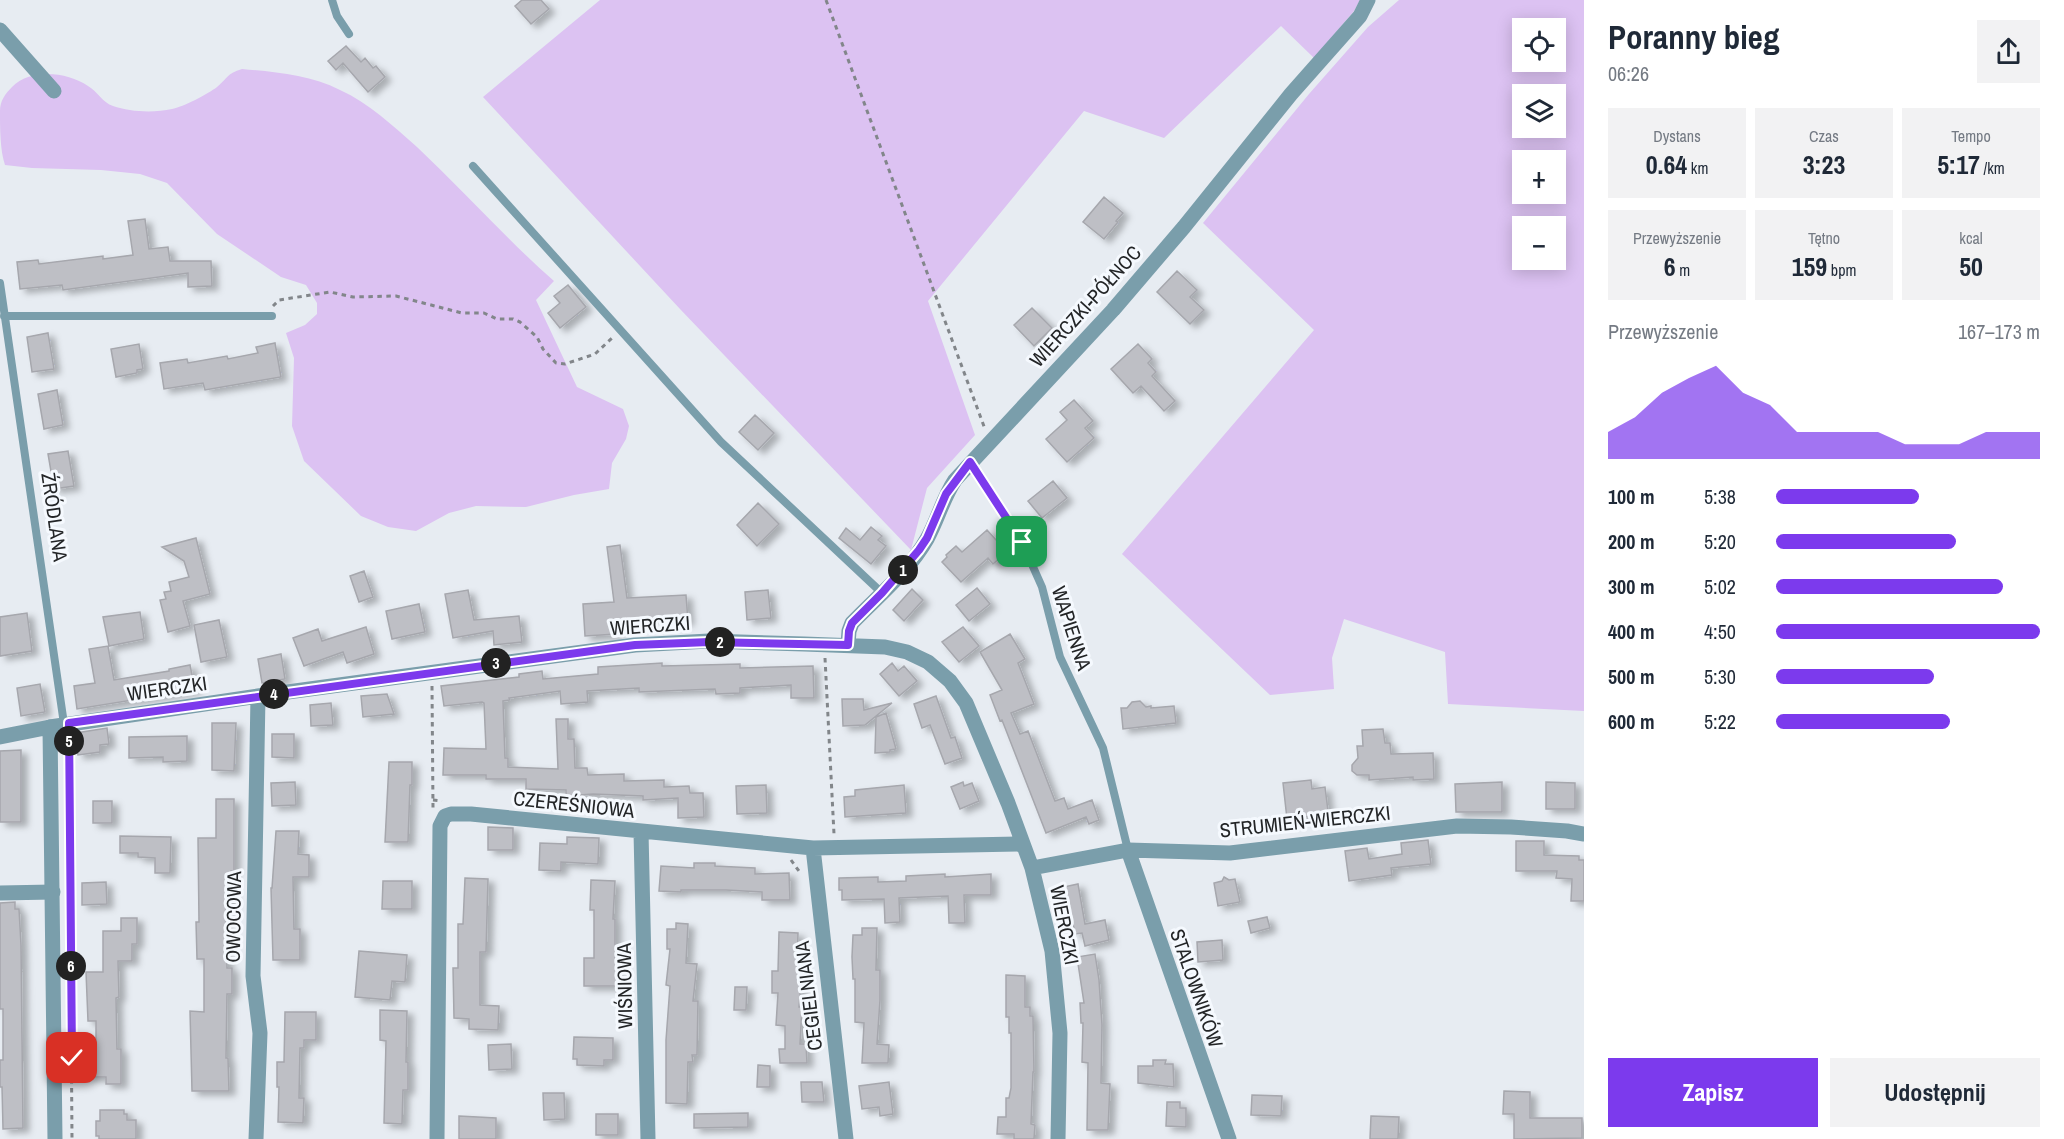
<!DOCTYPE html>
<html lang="pl">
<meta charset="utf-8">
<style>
:root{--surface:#fff;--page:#f2f2f3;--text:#1f2937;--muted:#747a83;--accent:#7c3aed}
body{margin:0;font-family:"Archivo Narrow",sans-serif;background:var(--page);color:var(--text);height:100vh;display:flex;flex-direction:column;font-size:22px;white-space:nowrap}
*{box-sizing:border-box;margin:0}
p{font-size:20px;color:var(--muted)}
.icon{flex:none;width:33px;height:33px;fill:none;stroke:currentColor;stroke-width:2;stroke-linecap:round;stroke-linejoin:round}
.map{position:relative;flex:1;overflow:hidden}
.drawer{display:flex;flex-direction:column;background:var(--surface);width:480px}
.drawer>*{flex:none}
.fabs{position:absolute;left:1512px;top:18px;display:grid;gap:12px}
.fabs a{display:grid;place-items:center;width:54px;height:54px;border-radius:0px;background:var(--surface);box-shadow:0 3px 15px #0003;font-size:30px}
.pin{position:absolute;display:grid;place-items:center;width:51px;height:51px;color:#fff;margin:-26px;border-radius:12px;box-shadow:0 3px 9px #0006}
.km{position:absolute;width:30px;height:30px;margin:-15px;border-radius:50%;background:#222;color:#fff;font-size:16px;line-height:30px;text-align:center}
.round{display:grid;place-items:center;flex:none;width:63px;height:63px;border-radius:0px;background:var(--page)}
.headline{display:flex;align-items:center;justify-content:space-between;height:102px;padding:0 24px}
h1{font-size:33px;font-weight:800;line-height:45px}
.metrics{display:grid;grid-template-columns:repeat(3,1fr);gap:9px;height:102px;padding:6px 24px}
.metrics div{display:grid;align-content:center;border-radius:0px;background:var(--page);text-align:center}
.metrics b{font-size:26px;font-weight:800}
.metrics small{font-size:16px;font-weight:400}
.metrics p{font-size:16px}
.chart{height:168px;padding:12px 24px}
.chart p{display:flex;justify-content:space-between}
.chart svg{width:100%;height:108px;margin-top:6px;fill:var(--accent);opacity:.7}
.action{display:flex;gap:12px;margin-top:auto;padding:12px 24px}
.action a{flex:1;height:69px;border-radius:0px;background:var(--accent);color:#fff;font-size:24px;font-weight:800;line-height:69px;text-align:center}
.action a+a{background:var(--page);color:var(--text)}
ul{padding:0 24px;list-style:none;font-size:20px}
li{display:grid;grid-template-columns:96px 72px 1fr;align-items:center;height:45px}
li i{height:15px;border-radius:8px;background:var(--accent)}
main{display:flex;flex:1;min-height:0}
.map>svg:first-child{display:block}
.green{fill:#dcc2f2;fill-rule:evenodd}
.building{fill:#bebfc5;stroke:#a6a7ad;stroke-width:1.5;filter:url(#shadow)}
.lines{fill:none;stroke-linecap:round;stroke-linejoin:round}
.path{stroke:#82868a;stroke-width:3;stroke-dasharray:4.5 4.5;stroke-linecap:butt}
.service{stroke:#7a9eab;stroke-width:8}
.minor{stroke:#7a9eab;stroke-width:15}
.tertiary{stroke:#7a9eab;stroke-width:15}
.route-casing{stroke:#fff;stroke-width:12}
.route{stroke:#7c3aed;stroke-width:8}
.labels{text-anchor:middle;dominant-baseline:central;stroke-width:6;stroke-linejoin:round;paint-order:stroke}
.street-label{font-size:20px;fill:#232527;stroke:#f5f9fe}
</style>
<main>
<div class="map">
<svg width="1584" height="1139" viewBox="0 0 1584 1139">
<defs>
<filter id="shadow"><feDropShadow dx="6" dy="4" stdDeviation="3" flood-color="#0004"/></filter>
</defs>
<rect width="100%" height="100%" fill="#e7ecf2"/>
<path class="green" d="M 600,0 L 1360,0 L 1354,11 L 1314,58 L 1281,26 L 1164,138 L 1084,111 L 928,301 L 975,435 L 927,488 L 911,550 L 680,309 L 483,97 Z
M 1399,0 L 1584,0 L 1584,711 L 1448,704 L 1445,652 L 1344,619 L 1332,658 L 1334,689 L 1270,695 L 1122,554 L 1314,330 L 1203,223 L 1309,94 L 1368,27 ZM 1522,28 L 1556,28 L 1556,62 L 1522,62 ZM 1522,94 L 1556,94 L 1556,128 L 1522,128 ZM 1556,160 L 1556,194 L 1522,194 L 1522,160 ZM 1556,226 L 1556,260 L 1522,260 L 1522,226 Z
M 242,69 C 275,72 310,75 340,90 C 369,103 393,126 417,147 C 464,191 506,239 554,281 L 536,300 L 577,387 L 623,409 L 629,426 L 626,439 L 612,463 L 609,489 L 574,495 L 526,507 L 476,506 L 449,513 L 416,531 L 388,527 L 361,516 L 304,461 L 292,426 L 294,358 L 286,333 L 305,325 L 317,314 L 317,303 L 306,285 L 281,277 L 217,234 L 167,183 L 140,174 L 101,170 L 32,168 L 5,165 C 0,150 0,128 0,111 C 0,101 5,94 12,87 C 31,68 67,72 88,86 C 97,91 103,103 113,106 C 130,112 154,113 172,109 C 183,107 208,94 217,87 C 229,77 226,74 242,69 Z"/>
<path class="building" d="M 522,0 L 541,0 L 549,9 L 531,24 L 515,6 Z
M 346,46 L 361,62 L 365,58 L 373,68 L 376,66 L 385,77 L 368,92 L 343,63 L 336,70 L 328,61 Z
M 1104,197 L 1123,213 L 1116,221 L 1118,222 L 1104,239 L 1083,222 Z
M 145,219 L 149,249 L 168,247 L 170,261 L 211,261 L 212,286 L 188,287 L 188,273 L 63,290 L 62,285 L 20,289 L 17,262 L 38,260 L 39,264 L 103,256 L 103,259 L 133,255 L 128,221 Z
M 1177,271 L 1197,290 L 1190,297 L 1204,310 L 1190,324 L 1157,292 Z
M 568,285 L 586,307 L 560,328 L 548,313 L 560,303 L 554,296 Z
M 1032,308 L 1052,328 L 1034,346 L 1014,325 Z
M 48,333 L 54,369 L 32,372 L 27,337 Z
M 275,343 L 281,377 L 205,390 L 203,383 L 164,389 L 160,363 L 187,359 L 188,363 L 227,356 L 228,359 L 258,353 L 256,347 Z
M 139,344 L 143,369 L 137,370 L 137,373 L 116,377 L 111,349 Z
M 1138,344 L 1152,359 L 1148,363 L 1156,372 L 1152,376 L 1175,401 L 1164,411 L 1141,386 L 1133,393 L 1111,369 Z
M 57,390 L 63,425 L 44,429 L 38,394 Z
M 1074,400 L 1093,421 L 1085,428 L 1094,438 L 1067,462 L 1046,439 L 1067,420 L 1060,412 Z
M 755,415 L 774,433 L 758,450 L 739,432 Z
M 68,451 L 74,486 L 54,489 L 48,454 Z
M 1053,481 L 1067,498 L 1042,518 L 1028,501 Z
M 758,503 L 779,524 L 757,546 L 737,525 Z
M 871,527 L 882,536 L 878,540 L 886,546 L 871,564 L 839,538 L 846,528 L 860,540 Z
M 987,530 L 1007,552 L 993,564 L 988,558 L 961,582 L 942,562 L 947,557 L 946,555 L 956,546 L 962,552 Z
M 196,538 L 210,594 L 183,601 L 190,626 L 168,632 L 160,600 L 166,599 L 164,592 L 171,591 L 169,582 L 189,577 L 184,561 L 162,547 Z
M 620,545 L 627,598 L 686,595 L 688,621 L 667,622 L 667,616 L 616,623 L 617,634 L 585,636 L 583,604 L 614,602 L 607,547 Z
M 364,571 L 373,597 L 359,602 L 350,576 Z
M 977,588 L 990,604 L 969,621 L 956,605 Z
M 912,589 L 923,600 L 904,621 L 893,610 Z
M 468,590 L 474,620 L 519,616 L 522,642 L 494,645 L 493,631 L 453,638 L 445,594 Z
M 768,590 L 771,618 L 747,620 L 745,592 Z
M 419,604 L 425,632 L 392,639 L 386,611 Z
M 140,612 L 144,639 L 109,646 L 103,617 Z
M 27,613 L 32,651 L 0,656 L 0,617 Z
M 219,620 L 227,657 L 201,662 L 194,625 Z
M 366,627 L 374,654 L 347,663 L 343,652 L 304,666 L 293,638 L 318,629 L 322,641 Z
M 963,627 L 979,646 L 959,662 L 942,642 Z
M 1010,634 L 1025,659 L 1018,663 L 1034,704 L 1011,713 L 1020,734 L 1028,731 L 1055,801 L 1064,798 L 1068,809 L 1092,800 L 1099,820 L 1089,824 L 1086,817 L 1046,833 L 1002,720 L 1000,721 L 990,695 L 1002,690 L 980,652 Z
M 108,646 L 114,680 L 169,671 L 169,669 L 190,665 L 195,690 L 77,709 L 74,686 L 95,683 L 89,649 Z
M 281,654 L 285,679 L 262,683 L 258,659 Z
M 662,663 L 662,666 L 740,664 L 740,668 L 813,666 L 814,698 L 791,698 L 791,685 L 740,688 L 740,693 L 716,694 L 715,689 L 639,692 L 639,688 L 587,691 L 588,702 L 561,704 L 560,691 L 509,698 L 510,700 L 503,701 L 505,758 L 508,758 L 508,767 L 558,769 L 556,719 L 568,719 L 568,739 L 574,739 L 575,768 L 587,768 L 588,775 L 624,774 L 624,781 L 664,780 L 664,787 L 689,786 L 690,793 L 703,793 L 704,817 L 678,818 L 678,798 L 643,800 L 643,796 L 593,794 L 566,796 L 566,790 L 526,789 L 526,779 L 486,779 L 486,775 L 443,775 L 444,748 L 486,749 L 484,703 L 482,702 L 444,706 L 441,686 L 519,677 L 519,674 L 542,671 L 543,679 L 598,674 L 598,667 Z
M 892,663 L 898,671 L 904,666 L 917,681 L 899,696 L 880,674 Z
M 40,684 L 45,712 L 21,716 L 17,688 Z
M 387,694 L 394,714 L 363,717 L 361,696 Z
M 936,696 L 951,738 L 955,737 L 962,758 L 945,764 L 930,725 L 922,728 L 914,704 Z
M 842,699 L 863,699 L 864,710 L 892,703 L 865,725 L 843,726 Z
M 1140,701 L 1146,707 L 1151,706 L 1151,708 L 1174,706 L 1176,723 L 1123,729 L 1121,708 L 1127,708 L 1132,702 Z
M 331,703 L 333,725 L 311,726 L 310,705 Z
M 886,713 L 896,749 L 890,750 L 890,752 L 875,753 L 876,717 Z
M 212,723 L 236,723 L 234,771 L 212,770 Z
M 107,728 L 109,744 L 100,745 L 100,752 L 78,755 L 76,733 Z
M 1383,729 L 1385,743 L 1390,743 L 1391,754 L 1433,753 L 1434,779 L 1413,780 L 1413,777 L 1369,780 L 1369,775 L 1357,775 L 1352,771 L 1352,765 L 1358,758 L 1357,746 L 1363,746 L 1362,730 Z
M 272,734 L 294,734 L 294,758 L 272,757 Z
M 187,736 L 187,761 L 163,762 L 163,757 L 129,758 L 129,737 Z
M 21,750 L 21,822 L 0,822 L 0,751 Z
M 389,762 L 412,762 L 412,785 L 410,785 L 408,842 L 385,842 Z
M 1311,780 L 1312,789 L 1325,787 L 1328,811 L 1314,813 L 1314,816 L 1287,819 L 1283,783 Z
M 295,782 L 296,805 L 272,806 L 271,783 Z
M 963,782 L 964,786 L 972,783 L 979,801 L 960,809 L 951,787 Z
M 1502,782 L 1502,812 L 1456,812 L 1455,784 Z
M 1546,782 L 1575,783 L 1575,809 L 1546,809 Z
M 766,785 L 767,813 L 737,814 L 736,786 Z
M 904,785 L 906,813 L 845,817 L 844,797 L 855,796 L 855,790 Z
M 216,799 L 234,799 L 234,871 L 231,871 L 231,907 L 226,907 L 227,968 L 232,968 L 232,994 L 227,994 L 226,1058 L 228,1058 L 229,1091 L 192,1091 L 190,1011 L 204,1012 L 204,959 L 197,959 L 196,922 L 199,922 L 198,838 L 216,838 Z
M 93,801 L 112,801 L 112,823 L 93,823 Z
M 488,827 L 513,828 L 513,850 L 488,850 Z
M 276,831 L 299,831 L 298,854 L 309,855 L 309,877 L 293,877 L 294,929 L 300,929 L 300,960 L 273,960 L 271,888 L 272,888 Z
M 120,836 L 171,837 L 170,873 L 155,873 L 155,858 L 138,857 L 138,853 L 120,853 Z
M 567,837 L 599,838 L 598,864 L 561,862 L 561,871 L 539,870 L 540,843 L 567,844 Z
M 1428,840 L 1431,864 L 1391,868 L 1392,875 L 1349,881 L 1345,851 L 1367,848 L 1369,859 L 1402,854 L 1401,843 Z
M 1516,841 L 1544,841 L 1544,855 L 1579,856 L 1579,860 L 1584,860 L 1584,901 L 1571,901 L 1572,879 L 1556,878 L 1557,871 L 1516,871 Z
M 694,863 L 715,863 L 715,866 L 755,868 L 755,874 L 789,873 L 790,900 L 762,900 L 762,892 L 726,890 L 681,890 L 681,892 L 659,891 L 661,866 L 694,868 Z
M 945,874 L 945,877 L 991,874 L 991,895 L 964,895 L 965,923 L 949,923 L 948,896 L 899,898 L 900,922 L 885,923 L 884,899 L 842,900 L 842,890 L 839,890 L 839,878 L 878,877 L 878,882 L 906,881 L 906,876 Z
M 1224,877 L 1229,880 L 1235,879 L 1240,902 L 1218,906 L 1214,883 L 1222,881 Z
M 465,878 L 488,879 L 486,952 L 480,952 L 480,1005 L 499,1006 L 498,1030 L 469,1029 L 469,1019 L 454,1018 L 453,968 L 458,968 L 458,924 L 463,924 Z
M 591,880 L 615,881 L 613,919 L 615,919 L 615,958 L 618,958 L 618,986 L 584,986 L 584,958 L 594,958 L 594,910 L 590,910 Z
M 383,881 L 412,881 L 412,909 L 382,909 Z
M 106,882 L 107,904 L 82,905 L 82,883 Z
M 1078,884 L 1085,924 L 1105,920 L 1109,940 L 1085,946 L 1082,933 L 1075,934 L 1069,904 L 1063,905 L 1059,888 Z
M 15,902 L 15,909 L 19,909 L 21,945 L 23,1128 L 3,1129 L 2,1087 L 0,1087 L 0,1060 L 3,1060 L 3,1009 L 0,1009 L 0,903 Z
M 1267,917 L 1270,928 L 1251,933 L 1248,921 Z
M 121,918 L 137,918 L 137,944 L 132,944 L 132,961 L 118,961 L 119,997 L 116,998 L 117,1049 L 121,1049 L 121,1084 L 106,1084 L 106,1077 L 87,1077 L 87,1049 L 96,1049 L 96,1021 L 88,1021 L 86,972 L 103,972 L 103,931 L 121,931 Z
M 676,923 L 688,924 L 686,963 L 697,964 L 693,1001 L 698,1001 L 697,1055 L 692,1055 L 693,1062 L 688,1062 L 687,1104 L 666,1103 L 666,1040 L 670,986 L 666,985 L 670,949 L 667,949 L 667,929 L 676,929 Z
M 862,928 L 877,928 L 876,970 L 880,970 L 880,1000 L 877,1044 L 889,1045 L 888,1063 L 862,1063 L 864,1023 L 855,1022 L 855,979 L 853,979 L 852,957 L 853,935 L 862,935 Z
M 779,932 L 798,933 L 797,967 L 799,967 L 798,984 L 801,984 L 799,1007 L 802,1007 L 800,1044 L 806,1044 L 807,1063 L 780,1063 L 779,1049 L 785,1049 L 785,1026 L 776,1025 L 778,993 L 772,993 L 772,971 L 778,971 Z
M 1222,940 L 1223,960 L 1198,962 L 1197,942 Z
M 359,951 L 407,955 L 405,982 L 392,981 L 390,1000 L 355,997 Z
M 1095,954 L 1099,980 L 1102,1025 L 1101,1083 L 1110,1084 L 1108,1130 L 1087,1130 L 1088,1063 L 1082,1062 L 1083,1023 L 1081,1023 L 1080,1003 L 1084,1003 L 1077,957 Z
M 1006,975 L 1025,976 L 1025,1007 L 1030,1007 L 1030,1016 L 1033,1016 L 1034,1072 L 1033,1072 L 1031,1124 L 1035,1125 L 1034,1139 L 1014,1139 L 1014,1134 L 997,1134 L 998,1117 L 1006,1117 L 1006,1098 L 1009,1098 L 1011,1088 L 1011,1033 L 1009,1033 L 1009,1017 L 1006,1017 Z
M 735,987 L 747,987 L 746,1010 L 734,1010 Z
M 380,1010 L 407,1011 L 406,1062 L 408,1062 L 408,1090 L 403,1090 L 402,1124 L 384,1123 L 386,1041 L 380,1040 Z
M 285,1012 L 316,1012 L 316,1040 L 304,1040 L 304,1048 L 300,1048 L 299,1098 L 304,1098 L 303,1123 L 278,1122 L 279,1087 L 277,1087 L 277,1062 L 284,1062 Z
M 574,1037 L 613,1038 L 613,1060 L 604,1060 L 604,1066 L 577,1065 L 577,1059 L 573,1059 Z
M 511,1044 L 512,1069 L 489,1070 L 488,1045 Z
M 1153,1060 L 1166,1060 L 1165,1064 L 1173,1064 L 1174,1087 L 1138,1083 L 1138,1066 L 1153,1066 Z
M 758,1065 L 770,1066 L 770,1087 L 757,1087 Z
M 801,1082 L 822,1082 L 824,1102 L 802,1102 Z
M 889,1082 L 893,1114 L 880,1116 L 879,1107 L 862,1109 L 859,1086 Z
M 1504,1091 L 1530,1092 L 1530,1118 L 1582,1118 L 1582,1138 L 1514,1139 L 1514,1114 L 1503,1114 Z
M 543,1093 L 564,1093 L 565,1119 L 544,1120 Z
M 1252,1095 L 1282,1096 L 1281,1116 L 1251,1115 Z
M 1167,1102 L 1180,1102 L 1180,1108 L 1186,1108 L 1186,1127 L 1166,1126 Z
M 100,1110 L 124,1110 L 124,1114 L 127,1114 L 127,1120 L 136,1120 L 136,1139 L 99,1139 L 99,1136 L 96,1136 L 96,1121 L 100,1121 Z
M 748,1113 L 748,1127 L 694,1128 L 694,1114 Z
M 596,1114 L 618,1114 L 618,1135 L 596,1135 Z
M 459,1116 L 496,1118 L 496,1139 L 459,1139 Z
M 1371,1116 L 1399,1117 L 1398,1139 L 1370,1139 Z"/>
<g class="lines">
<path class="path" d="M 826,0 L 985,429
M 273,306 L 279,300 L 330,292 L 353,297 L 396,296 L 462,313 L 484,313 L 497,319 L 513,319 L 520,322 L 537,337 L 543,349 L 556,363 L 565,364 L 595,354 L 612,338
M 825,658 L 834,834
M 432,686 L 433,808
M 69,737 L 72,1139
M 433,800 L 442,801
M 791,860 L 801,874"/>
<path class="service" d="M 332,0 L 337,16 L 349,34
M 473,166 L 721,442 L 882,593
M 0,283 L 64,724
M 4,316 L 272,316
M 970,462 L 1022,542 L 1042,587 L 1060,657 L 1103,748 L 1128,850"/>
<path class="minor" d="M 0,30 L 54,91
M 848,645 L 849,631 L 852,623 C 877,597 909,571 927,539 C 938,519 943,498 955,480 L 1113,310 L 1184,227 L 1291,94 L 1360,16 L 1368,0
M 50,727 L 258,696 L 635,645 L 709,641 L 804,644 L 885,647 L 907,652 L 928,662 L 950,681 L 966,703 L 1008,803 L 1032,868 L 1052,951 L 1060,1033 L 1058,1139
M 641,832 L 648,1139
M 813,848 L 846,1139
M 1128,850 L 1229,1139
M 1032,868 L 1128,850 L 1230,853 L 1457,826 L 1511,827 L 1567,831 L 1584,834
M 0,893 L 53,892
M 256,1139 L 260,1033 L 253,976 L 258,696
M 437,1139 L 440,826 L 445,816 L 451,814 L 471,814 L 813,848 L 1023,844"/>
<path class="tertiary" d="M 0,737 L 50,727 L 55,1139"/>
</g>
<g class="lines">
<g class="route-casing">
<path id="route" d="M 72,1058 L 69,723 L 635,645 L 709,642 L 848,645 L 849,631 L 852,623 L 882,593 L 919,550 L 927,538 L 946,494 L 970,462 L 1022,542"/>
</g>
<use href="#route" class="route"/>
</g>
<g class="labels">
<g class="street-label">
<text transform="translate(1085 306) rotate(-48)">WIERCZKI-PÓŁNOC</text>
<text transform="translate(55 517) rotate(82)">ŹRÓDLANA</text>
<text transform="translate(650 625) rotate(-4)">WIERCZKI</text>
<text transform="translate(1072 628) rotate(72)">WAPIENNA</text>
<text transform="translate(167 688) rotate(-8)">WIERCZKI</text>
<text transform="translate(574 804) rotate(6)">CZEREŚNIOWA</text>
<text transform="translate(1305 821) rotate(-6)">STRUMIEŃ-WIERCZKI</text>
<text transform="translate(233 917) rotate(-89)">OWOCOWA</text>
<text transform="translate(1065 925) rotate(79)">WIERCZKI</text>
<text transform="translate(624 986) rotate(-91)">WIŚNIOWA</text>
<text transform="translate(1197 988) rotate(71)">STALOWNIKÓW</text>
<text transform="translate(808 996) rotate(-97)">CEGIELNIANA</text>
</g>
</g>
</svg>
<div class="fabs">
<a><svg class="icon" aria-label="locate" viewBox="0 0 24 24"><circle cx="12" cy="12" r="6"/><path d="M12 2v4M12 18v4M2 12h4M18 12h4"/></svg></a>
<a><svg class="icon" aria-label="layers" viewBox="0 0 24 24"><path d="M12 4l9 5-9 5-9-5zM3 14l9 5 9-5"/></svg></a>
<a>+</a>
<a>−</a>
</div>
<div class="pin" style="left:1022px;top:542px;background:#1e9e55"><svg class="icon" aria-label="arrive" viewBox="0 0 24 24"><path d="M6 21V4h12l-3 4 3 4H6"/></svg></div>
<div class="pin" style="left:72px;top:1058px;background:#d93025"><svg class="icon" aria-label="check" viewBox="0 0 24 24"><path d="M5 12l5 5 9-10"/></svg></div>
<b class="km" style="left:903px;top:570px">1</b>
<b class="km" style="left:720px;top:642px">2</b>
<b class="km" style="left:496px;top:663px">3</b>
<b class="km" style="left:274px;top:694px">4</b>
<b class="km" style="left:69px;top:741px">5</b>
<b class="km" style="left:71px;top:966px">6</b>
</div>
<section class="drawer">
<div class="headline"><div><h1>Poranny bieg</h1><p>06:26</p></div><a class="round"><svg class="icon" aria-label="share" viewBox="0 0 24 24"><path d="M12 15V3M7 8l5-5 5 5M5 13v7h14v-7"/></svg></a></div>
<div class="metrics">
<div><p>Dystans</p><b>0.64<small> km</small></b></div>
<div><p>Czas</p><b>3:23</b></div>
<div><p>Tempo</p><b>5:17<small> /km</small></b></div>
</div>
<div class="metrics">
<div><p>Przewyższenie</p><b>6<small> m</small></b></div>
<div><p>Tętno</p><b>159<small> bpm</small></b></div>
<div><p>kcal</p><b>50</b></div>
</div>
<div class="chart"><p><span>Przewyższenie</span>167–173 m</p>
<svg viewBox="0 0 160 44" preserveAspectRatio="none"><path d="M0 44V33L10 27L20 17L30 11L40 6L50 17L60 22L70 33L80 33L90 33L100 33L110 38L120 38L130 38L140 33L150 33L160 33V44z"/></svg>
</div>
<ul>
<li><b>100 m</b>5:38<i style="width:54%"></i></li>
<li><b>200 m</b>5:20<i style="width:68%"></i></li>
<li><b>300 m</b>5:02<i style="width:86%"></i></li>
<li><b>400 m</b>4:50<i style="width:100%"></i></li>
<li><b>500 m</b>5:30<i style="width:60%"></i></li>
<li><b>600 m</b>5:22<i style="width:66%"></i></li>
</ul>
<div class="action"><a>Zapisz</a><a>Udostępnij</a></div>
</section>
</main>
